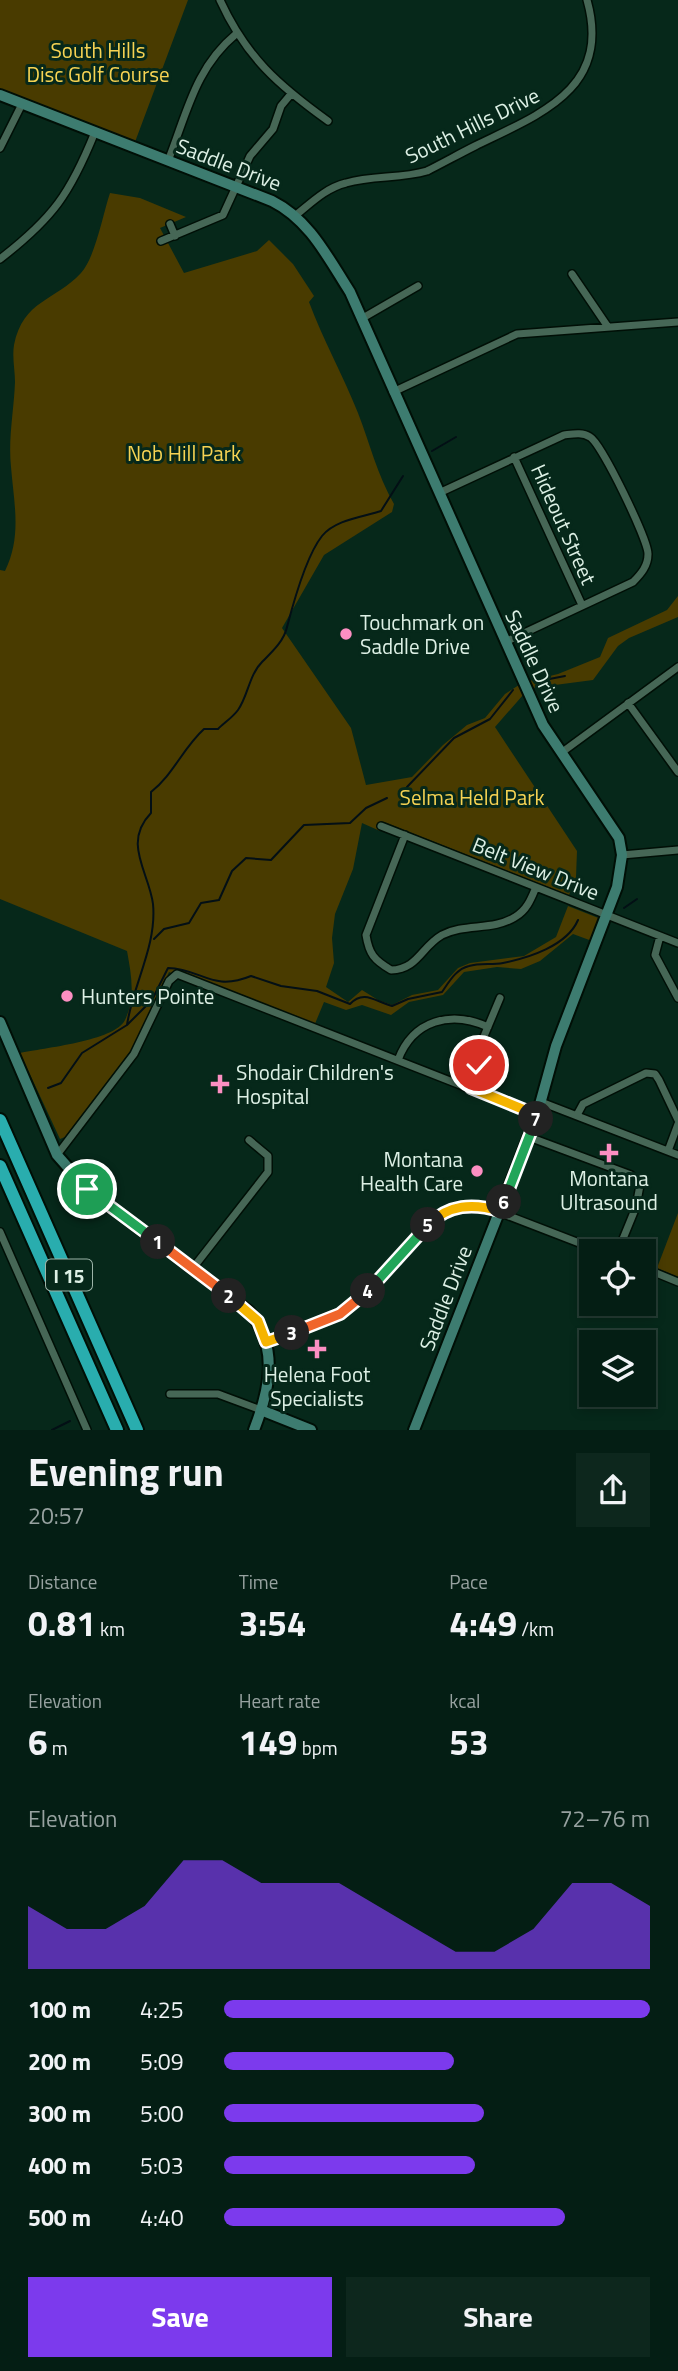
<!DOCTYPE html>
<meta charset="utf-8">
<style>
:root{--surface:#041e14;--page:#0d271d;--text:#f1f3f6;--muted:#97a2a0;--line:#253c34;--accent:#7c3aed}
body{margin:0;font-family:"Titillium Web",sans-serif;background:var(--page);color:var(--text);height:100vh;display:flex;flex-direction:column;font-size:26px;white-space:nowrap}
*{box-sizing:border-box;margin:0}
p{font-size:23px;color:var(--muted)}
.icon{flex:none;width:38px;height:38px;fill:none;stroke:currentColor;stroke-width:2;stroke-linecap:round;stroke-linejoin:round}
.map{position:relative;height:1430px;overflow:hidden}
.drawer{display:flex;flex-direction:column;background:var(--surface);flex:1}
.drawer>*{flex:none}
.buttons{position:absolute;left:579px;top:1239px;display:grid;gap:14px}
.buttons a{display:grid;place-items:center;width:77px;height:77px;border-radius:0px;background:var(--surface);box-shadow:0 4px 10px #0003,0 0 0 2px var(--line);font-size:35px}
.pin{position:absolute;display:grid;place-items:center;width:60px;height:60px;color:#fff;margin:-30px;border:4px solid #fff;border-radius:50%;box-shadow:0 2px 7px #0007}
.km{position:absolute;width:35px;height:35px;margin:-18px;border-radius:50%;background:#222;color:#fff;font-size:19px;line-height:35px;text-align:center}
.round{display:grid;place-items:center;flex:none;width:74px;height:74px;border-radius:0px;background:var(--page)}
.overview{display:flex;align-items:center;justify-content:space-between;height:119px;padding:0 28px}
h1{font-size:38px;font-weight:700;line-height:52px}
.figures{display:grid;grid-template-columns:repeat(3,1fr);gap:10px;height:119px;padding:7px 28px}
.figures div{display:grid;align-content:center}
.figures b{font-size:35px;font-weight:700}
.figures small{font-size:19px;font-weight:400}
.figures p{font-size:19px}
.chart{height:196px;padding:14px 28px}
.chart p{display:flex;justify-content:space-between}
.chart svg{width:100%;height:126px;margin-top:7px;fill:var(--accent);opacity:.7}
.button{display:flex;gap:14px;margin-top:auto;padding:14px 28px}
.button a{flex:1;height:80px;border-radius:0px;background:var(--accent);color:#fff;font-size:28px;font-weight:700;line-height:80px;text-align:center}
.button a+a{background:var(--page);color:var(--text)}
ul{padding:0 28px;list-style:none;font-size:23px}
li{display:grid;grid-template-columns:112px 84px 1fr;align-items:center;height:52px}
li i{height:18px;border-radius:9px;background:var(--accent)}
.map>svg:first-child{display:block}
.green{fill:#493b00}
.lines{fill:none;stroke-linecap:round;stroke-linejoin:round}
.stream{stroke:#030f15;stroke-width:2}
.street-casing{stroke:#000f06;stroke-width:10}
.secondary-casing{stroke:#000f06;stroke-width:14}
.highway-casing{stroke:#000f06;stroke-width:16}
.street{stroke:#466756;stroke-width:7}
.secondary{stroke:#3d7c70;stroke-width:10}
.highway{stroke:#29adae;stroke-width:12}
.split-1-casing{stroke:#fff;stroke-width:14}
.split-2-casing{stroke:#fff;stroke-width:14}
.split-3-casing{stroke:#fff;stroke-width:14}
.split-4-casing{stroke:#fff;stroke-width:14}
.split-5-casing{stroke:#fff;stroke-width:14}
.split-6-casing{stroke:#fff;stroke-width:14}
.split-7-casing{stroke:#fff;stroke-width:14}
.split-8-casing{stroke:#fff;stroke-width:14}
.split-1{stroke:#22a559;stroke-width:9}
.split-2{stroke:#f0652b;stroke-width:9}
.split-3{stroke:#f5b400;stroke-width:9}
.split-4{stroke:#f0652b;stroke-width:9}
.split-5{stroke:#22a559;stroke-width:9}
.split-6{stroke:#f5b400;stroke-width:9}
.split-7{stroke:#22a559;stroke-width:9}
.split-8{stroke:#f5b400;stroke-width:9}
.poi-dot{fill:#fc8fc2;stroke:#06281a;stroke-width:2.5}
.labels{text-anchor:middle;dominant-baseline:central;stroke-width:6;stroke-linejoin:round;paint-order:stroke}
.shield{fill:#06281a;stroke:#9cb4a8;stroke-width:2}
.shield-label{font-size:19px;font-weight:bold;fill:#ddf0e5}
.park-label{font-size:21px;fill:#f6d353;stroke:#06281a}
.street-label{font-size:21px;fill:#ddf0e5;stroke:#06281a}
.poi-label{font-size:21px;fill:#ddf0e5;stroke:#06281a;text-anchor:start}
</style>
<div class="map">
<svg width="678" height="1430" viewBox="0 0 678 1430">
<rect width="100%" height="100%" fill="#06281a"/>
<path class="green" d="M 0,0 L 188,0 L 135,142 L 0,90 Z
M 110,193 L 140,198 L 186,217 L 160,228 L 184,273 L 257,251 L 269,240 L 293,264 L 314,296 L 309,302 C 323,340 343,375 358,413 C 370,444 377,474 394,504 L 392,512 L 324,555 L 282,628 L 351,728 L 366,785 L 412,777 L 443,745 L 467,725 L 485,718 L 505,694 L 519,685 L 523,695 L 495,727 L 577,851 L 576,877 L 569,895 L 384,822 L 380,831 L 362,823 L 353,869 L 335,914 L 332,938 L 334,963 L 326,987 L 348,1002 L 362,990 L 378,1000 L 392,1005 L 412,995 L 438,990 L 458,968 L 470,963 L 524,956 L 556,937 L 568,906 L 601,919 L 592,941 L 573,934 L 540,961 L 521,969 L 497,967 L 464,972 L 443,995 L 409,1002 L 391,1015 L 362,1005 L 346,1010 L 324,1002 L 312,1031 L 169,972 L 138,1041 L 65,1137 L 60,1139 L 20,1053 C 43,1048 115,1041 125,1020 C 136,998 131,973 127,951 L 0,899 L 0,570 L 5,571 C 22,536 14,504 11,467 C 8,439 14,410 15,382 C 15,370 12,357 14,345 C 23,300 55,301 81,273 C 95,258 103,214 110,193 Z
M 678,596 L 678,617 L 629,638 L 618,646 L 593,680 L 532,688 L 529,681 L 558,674 L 600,657 L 608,638 L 667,610 Z
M 678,1213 L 678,1277 L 657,1268 Z"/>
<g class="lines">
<path class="stream" d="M 432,451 L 456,437
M 539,681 L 565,676
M 407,787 L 454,738 L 490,719 L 513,690
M 624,908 L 637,899
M 154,939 L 164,929 L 189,923 L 201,903 L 219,900 L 232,871 L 246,858 L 271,860 L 304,825 L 350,823 L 366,808 L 387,798
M 127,1025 L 152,1000 L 168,968 C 202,969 212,992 251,976 L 281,986 L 317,991 L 350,1004 C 364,989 376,1002 392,1006 L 408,999 L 442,992 C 449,982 456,969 469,966 C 480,963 492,965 503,963 C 528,958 567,946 578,920
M 48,1088 L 61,1083 L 82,1053 L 127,1025 C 133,984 157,946 153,904 C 149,872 122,843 151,813 L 151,792 C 173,775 183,748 204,729 L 218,729 C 224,723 233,717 238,710 C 248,696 249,675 262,662 C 272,652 284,641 287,627 C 293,604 306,556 322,536 C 335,520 362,517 381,511 L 403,476
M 52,1430 L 70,1421"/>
<g class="street-casing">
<path id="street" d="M 220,0 C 246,57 278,85 328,121
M 0,148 L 22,104
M 168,161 C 187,113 195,68 236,34
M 296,215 C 312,202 326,188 346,183 C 373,175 400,179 427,171 C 443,163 459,154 475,146 C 540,114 612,89 587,0
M 170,224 L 175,236
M 161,241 L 223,215 L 250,156 L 273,129 L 281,106 L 291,94
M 0,259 C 53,218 70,194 95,132
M 572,274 L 608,327
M 361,319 L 418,286
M 393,392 L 517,334 L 678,322
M 514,457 L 582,605
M 439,493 L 564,435 C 573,434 582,432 590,437 C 602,444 648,540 648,554 C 648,566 641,574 633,582 L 505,642
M 628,703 L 678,772
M 561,753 L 678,667
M 381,826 L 678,943
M 405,835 L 366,935 C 369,954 374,960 391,970 C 418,969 421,947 442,935 C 465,923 493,931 515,917 C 527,910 531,899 536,887
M 622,855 L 678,850
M 660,936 L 655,955 L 678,998
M 398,1060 C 413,1020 451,1010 488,1027
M 471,1088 L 482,1041 L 500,998
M 541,1102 L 678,1155
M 577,1115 L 583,1104 L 646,1073 L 655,1074 L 659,1080 L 678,1120
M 529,1137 L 631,1175 L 640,1185 L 636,1207 L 618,1251
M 668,1151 L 678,1124
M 57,1155 L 134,1054 L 169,981 L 177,974 L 537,1115
M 0,1232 L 87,1430
M 193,1268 L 268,1172 L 268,1156 L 249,1140
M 644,1268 L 678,1282
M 266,1342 L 349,1308 L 429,1223 L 448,1210 L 483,1206 L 600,1251
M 170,1394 L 218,1394 L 261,1410"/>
</g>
<g class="secondary-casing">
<path id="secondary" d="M 0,95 L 272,201 C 310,220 328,258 350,292 L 543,725 L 619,838 L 622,855 L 617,887 L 556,1046 L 537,1115 L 414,1430
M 0,1022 L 57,1155 L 87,1189 L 249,1311 C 279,1347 270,1389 254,1430
M 261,1410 L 311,1430"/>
</g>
<g class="highway-casing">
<path id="highway" d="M 0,1120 L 137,1430
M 0,1166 L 117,1430"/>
</g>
<use href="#street" class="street"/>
<use href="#secondary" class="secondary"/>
<use href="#highway" class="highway"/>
</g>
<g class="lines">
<g class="split-1-casing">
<path id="split-1" d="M 87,1189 L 158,1242"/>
</g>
<g class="split-2-casing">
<path id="split-2" d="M 158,1242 L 229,1296"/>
</g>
<g class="split-3-casing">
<path id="split-3" d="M 229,1296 L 258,1321 L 266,1342 L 292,1333"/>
</g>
<g class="split-4-casing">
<path id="split-4" d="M 292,1333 L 340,1314 L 368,1291"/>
</g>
<g class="split-5-casing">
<path id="split-5" d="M 368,1291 L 428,1225"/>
</g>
<g class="split-6-casing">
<path id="split-6" d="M 428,1225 C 449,1204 473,1203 500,1211 L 504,1202"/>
</g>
<g class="split-7-casing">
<path id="split-7" d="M 504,1202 L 536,1119"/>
</g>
<g class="split-8-casing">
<path id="split-8" d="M 479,1065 L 471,1088 L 537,1115 L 536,1119"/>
</g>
<use href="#split-1" class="split-1"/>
<use href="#split-2" class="split-2"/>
<use href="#split-3" class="split-3"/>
<use href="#split-4" class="split-4"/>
<use href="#split-5" class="split-5"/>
<use href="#split-6" class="split-6"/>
<use href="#split-7" class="split-7"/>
<use href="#split-8" class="split-8"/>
</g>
<g class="poi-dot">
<circle cx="346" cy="634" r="7"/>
<circle cx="67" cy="996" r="7"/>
<path d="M216.5 1073.5h7v7h7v7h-7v7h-7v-7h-7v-7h7z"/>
<path d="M605.5 1142.5h7v7h7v7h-7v7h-7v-7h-7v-7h7z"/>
<circle cx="477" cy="1171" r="7"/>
<path d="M313.5 1338.5h7v7h7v7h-7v7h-7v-7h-7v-7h7z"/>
</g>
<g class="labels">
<rect class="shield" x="46" y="1259.5" width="46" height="31" rx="5"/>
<g class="shield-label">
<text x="69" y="1275">I 15</text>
</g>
<g class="park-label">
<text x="98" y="50">South Hills<tspan x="98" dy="24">Disc Golf Course</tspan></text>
<text x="184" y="453">Nob Hill Park</text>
<text x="472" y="797">Selma Held Park</text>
</g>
<g class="street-label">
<text transform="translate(472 125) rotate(-26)">South Hills Drive</text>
<text transform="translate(229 164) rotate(21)">Saddle Drive</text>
<text transform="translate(564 524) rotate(66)">Hideout Street</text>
<text transform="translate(535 661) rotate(65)">Saddle Drive</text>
<text transform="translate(536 868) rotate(22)">Belt View Drive</text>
<text transform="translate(445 1298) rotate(-69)">Saddle Drive</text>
</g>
<g class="poi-label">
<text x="360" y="622">Touchmark on<tspan x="360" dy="24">Saddle Drive</tspan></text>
<text x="81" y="996">Hunters Pointe</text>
<text x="236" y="1072">Shodair Children's<tspan x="236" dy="24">Hospital</tspan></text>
<text x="463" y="1159" text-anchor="end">Montana<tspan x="463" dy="24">Health Care</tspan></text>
<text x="609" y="1178" text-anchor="middle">Montana<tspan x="609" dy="24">Ultrasound</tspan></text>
<text x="317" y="1374" text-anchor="middle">Helena Foot<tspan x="317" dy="24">Specialists</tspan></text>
</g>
</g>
</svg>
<div class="buttons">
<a><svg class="icon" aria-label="locate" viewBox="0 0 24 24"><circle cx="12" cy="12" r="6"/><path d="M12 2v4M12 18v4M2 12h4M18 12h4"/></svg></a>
<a><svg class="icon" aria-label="layers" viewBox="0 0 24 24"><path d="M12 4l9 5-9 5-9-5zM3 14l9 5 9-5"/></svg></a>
</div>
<div class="pin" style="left:87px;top:1189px;background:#1e9e55"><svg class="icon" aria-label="arrive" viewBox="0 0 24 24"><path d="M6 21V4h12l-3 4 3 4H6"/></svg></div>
<div class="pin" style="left:479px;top:1065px;background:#d93025"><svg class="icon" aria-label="check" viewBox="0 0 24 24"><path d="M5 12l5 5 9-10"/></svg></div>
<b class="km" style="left:158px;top:1242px">1</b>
<b class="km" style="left:229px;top:1296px">2</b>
<b class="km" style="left:292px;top:1333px">3</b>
<b class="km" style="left:368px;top:1291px">4</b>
<b class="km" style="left:428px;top:1225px">5</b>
<b class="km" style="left:504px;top:1202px">6</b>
<b class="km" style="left:536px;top:1119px">7</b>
</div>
<section class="drawer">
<div class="overview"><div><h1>Evening run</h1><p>20:57</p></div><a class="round"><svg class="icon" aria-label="share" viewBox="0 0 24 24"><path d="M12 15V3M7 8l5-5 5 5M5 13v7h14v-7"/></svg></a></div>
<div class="figures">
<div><p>Distance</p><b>0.81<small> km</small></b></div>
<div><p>Time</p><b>3:54</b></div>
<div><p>Pace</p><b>4:49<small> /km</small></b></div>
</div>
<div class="figures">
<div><p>Elevation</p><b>6<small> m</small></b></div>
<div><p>Heart rate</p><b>149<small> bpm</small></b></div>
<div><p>kcal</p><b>53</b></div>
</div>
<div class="chart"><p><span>Elevation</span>72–76 m</p>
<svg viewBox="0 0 160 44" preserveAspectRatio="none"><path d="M0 44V22L10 30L20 30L30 22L40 6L50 6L60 14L70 14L80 14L90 22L100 30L110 38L120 38L130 30L140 14L150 14L160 22V44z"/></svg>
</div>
<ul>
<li><b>100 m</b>4:25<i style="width:100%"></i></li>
<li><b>200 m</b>5:09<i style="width:54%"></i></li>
<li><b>300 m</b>5:00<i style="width:61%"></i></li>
<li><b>400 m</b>5:03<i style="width:59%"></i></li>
<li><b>500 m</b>4:40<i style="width:80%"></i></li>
</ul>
<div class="button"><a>Save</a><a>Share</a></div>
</section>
